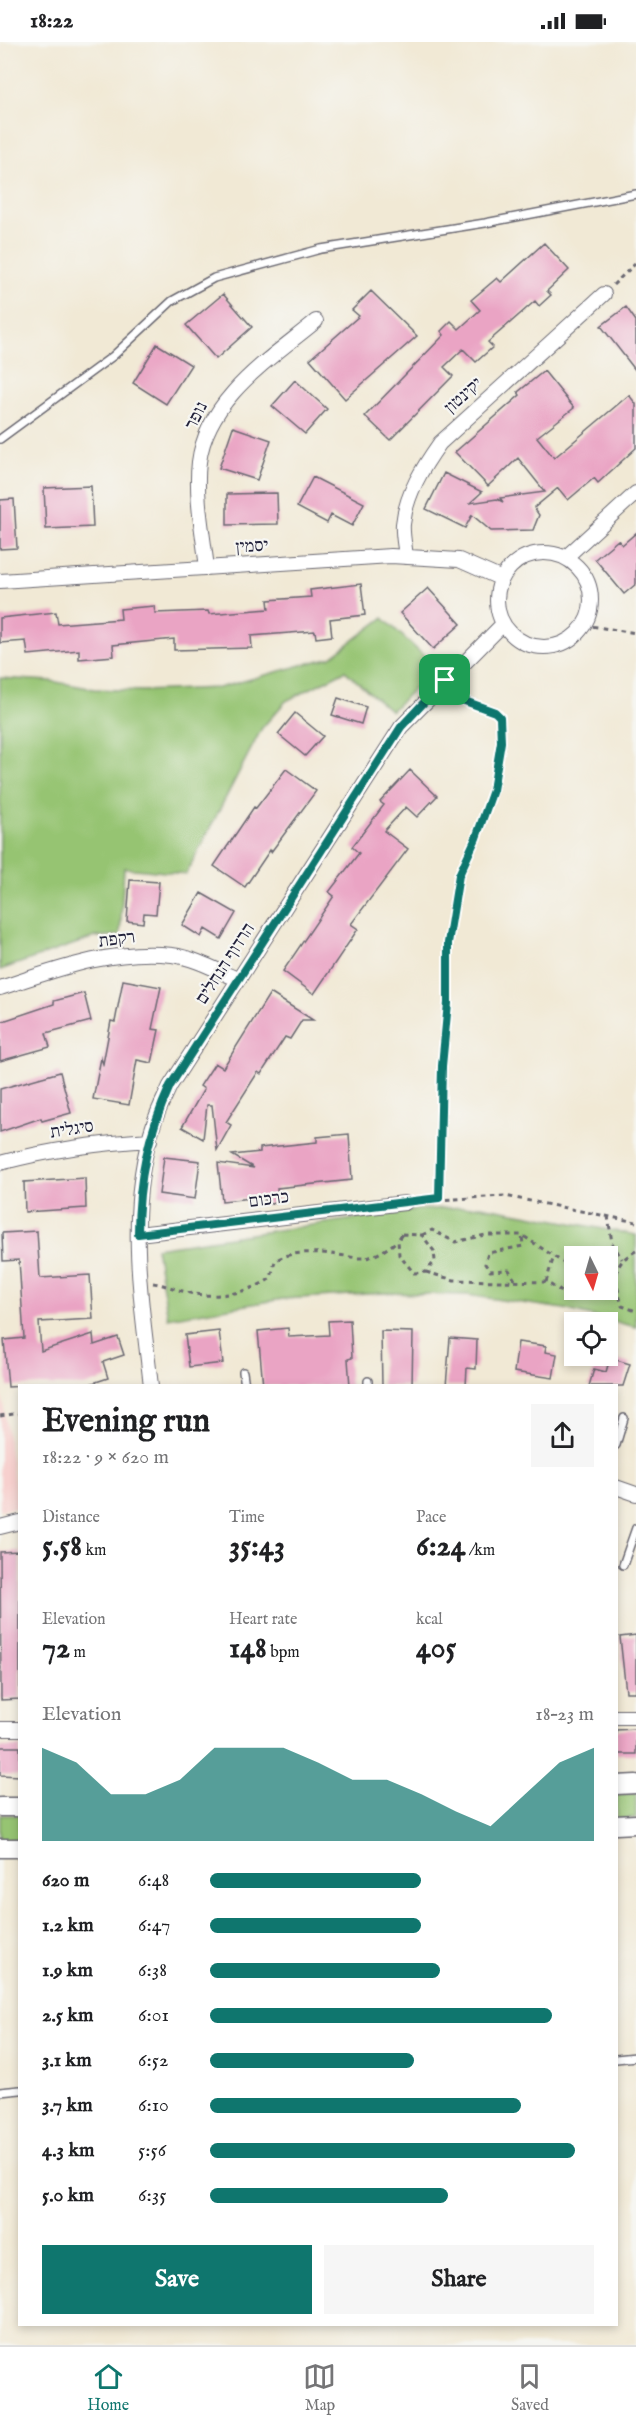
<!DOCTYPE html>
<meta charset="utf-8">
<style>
:root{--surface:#fff;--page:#f6f6f6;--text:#202124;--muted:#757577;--line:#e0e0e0;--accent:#0f766e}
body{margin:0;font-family:"IM FELL English","Frank Ruhl Libre",serif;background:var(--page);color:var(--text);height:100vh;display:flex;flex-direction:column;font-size:22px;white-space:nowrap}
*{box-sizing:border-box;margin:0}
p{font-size:20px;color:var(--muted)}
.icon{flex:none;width:33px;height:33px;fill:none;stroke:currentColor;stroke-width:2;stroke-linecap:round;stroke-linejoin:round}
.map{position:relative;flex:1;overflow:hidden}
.details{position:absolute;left:18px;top:1342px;width:600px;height:942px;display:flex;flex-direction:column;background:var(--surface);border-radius:0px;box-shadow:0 3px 9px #0003}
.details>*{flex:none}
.needle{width:39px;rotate:175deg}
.controls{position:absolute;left:564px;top:1204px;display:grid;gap:12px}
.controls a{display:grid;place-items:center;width:54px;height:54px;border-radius:0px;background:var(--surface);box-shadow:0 3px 9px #0003;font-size:30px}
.pin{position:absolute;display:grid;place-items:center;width:51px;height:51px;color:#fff;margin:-26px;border-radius:12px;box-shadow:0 3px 9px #0006}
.round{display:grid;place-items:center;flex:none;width:63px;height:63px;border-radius:0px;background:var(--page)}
.headline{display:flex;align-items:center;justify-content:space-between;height:102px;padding:0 24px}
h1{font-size:33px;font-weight:700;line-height:45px}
.figures{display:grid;grid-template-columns:repeat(3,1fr);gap:9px;height:102px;padding:6px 24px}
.figures div{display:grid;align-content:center}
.figures b{font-size:30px;font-weight:700}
.figures small{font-size:16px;font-weight:400}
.figures p{font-size:16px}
.chart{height:168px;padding:12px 24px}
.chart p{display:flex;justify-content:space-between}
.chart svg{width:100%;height:108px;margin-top:6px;fill:var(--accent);opacity:.7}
.cta{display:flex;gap:12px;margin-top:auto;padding:12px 24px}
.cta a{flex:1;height:69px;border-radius:0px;background:var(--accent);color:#fff;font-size:24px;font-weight:700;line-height:69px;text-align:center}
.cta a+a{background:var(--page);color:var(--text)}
ul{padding:0 24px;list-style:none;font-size:20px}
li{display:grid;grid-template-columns:96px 72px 1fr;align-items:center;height:45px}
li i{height:15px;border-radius:8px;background:var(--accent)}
.status{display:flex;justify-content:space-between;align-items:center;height:42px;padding:0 30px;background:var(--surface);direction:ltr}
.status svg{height:16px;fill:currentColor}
.menu{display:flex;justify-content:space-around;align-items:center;height:84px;border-top:2px solid var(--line);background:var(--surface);font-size:16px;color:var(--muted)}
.menu a{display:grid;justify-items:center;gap:3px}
.menu .current{color:var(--accent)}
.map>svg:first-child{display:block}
.built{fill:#f7d0ce}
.green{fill:#96c472;stroke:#5c7356;stroke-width:1.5;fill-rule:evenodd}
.building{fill:#eaa4c4}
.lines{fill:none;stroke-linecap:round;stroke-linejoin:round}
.service-casing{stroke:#6a6871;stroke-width:10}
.minor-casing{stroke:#6a6871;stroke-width:16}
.tertiary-casing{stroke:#6a6871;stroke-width:21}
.path{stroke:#6a6871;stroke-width:3;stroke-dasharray:4.5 4.5;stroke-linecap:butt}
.service{stroke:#fff;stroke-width:7}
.minor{stroke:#fff;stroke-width:14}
.tertiary{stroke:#fff;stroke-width:18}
.route-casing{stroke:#fff;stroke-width:12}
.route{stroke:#0f766e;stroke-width:8}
.labels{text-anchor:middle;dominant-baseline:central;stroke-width:4.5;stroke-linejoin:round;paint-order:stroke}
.street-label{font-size:18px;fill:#22223b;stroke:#f6f6f2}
</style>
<div class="status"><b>18:22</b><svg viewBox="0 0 49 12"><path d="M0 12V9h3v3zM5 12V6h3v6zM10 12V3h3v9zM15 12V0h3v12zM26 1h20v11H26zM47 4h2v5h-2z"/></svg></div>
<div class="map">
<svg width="636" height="2303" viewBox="0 0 636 2303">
<rect width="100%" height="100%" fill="#f6f6f2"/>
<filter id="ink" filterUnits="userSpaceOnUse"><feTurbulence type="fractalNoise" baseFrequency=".0167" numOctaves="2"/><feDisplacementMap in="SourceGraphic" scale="12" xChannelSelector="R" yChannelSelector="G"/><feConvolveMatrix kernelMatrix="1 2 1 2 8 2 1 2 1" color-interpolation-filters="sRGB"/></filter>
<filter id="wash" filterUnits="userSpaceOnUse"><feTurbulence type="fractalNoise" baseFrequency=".008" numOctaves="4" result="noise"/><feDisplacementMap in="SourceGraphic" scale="24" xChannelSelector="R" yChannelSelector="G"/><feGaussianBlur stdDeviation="1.35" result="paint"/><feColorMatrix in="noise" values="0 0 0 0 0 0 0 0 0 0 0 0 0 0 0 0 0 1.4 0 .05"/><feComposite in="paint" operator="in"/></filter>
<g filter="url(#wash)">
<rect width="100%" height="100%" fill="#f1e9d5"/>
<path class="built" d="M 0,1339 L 18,1465 L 0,1468 Z"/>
<path class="green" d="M 383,576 L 436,625 L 391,669 L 345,629 L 286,659 L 262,686 L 186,832 L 124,826 L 120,893 L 95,895 L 0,928 L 0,636 L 51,639 L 94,647 L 143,649 L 218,646 L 331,615 Z
M 481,1164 L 636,1193 L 636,1285 L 564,1267 L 467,1253 L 384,1251 L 283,1257 L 168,1276 L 156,1206 L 415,1168 ZM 574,1215 L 608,1215 L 608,1248 L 574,1248 Z
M 636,1751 L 636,1776 L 617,1777 L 617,1752 Z
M 0,1773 L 19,1773 L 19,1798 L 0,1798 Z"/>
<g id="blocks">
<path class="building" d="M 544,201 L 569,228 L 547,249 L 551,253 L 539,264 L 535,259 L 488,300 L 493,305 L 476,320 L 463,307 L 444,325 L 453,334 L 390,398 L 365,374 L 444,293 L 441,289 L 451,279 L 459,287 L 480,268 L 471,258 L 497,236 L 501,240 Z
M 371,249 L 417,294 L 345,357 L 310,317 L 359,274 L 352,268 Z
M 223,252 L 252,285 L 216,317 L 186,283 Z
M 626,265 L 636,279 L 636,329 L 601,284 Z
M 157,302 L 191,323 L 166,362 L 133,341 Z
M 544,329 L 574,366 L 537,395 L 554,416 L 629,353 L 636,362 L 636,406 L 598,441 L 594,436 L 568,458 L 558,446 L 534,466 L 539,473 L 533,488 L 491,489 L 472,473 L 465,486 L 426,467 L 444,431 L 482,450 L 470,461 L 497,457 L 503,460 L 500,456 L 545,450 L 518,416 L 488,444 L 455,410 L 520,353 L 518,350 Z
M 295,338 L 327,367 L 305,392 L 272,364 Z
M 233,385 L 271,398 L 257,438 L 219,426 Z
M 313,435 L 364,461 L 352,484 L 331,473 L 327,481 L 297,465 Z
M 91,444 L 93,485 L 46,487 L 44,446 Z
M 277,451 L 278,482 L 227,483 L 227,452 Z
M 14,457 L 17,506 L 0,507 L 0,458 Z
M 636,491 L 636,542 L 624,552 L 595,517 L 618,498 L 622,503 Z
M 361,542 L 365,573 L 330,577 L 332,594 L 316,596 L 315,589 L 251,594 L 252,606 L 174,608 L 174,597 L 113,603 L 114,614 L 79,617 L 79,608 L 28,613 L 26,599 L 0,601 L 0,576 L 56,570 L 58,582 L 121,577 L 120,567 L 154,564 L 155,571 L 208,569 L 209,572 L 269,567 L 268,558 L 311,555 L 310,548 Z
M 428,546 L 461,582 L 433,607 L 400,571 Z
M 338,656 L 366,665 L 361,682 L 332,673 Z
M 295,671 L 323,694 L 305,714 L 278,692 Z
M 286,727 L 316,749 L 271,810 L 270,808 L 245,845 L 214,824 L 254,765 L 256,766 Z
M 410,728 L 437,754 L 417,775 L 406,765 L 384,789 L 408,807 L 351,882 L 358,887 L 314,952 L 283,929 L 334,854 L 329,850 L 359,811 L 352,805 L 384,763 L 380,760 Z
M 130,838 L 159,840 L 156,872 L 144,871 L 143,881 L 127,879 Z
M 201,851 L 236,871 L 221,897 L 205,887 L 201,895 L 182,883 Z
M 123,938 L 161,945 L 152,987 L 159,988 L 152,1021 L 137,1018 L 129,1063 L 93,1057 L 101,1016 L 103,1022 L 111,979 L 115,980 Z
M 84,951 L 91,979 L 46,991 L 50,1005 L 0,1019 L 0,980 L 54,962 L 54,959 Z
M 270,951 L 313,978 L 302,978 L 290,997 L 285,995 L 261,1032 L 258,1030 L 226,1080 L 231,1083 L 217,1108 L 212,1063 L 207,1063 L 203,1097 L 182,1085 L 204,1047 L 200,1044 L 215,1021 L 223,1026 Z
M 60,1030 L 71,1071 L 42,1079 L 41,1076 L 0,1090 L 0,1047 Z
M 349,1092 L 352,1138 L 277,1146 L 279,1161 L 265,1162 L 264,1155 L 222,1159 L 218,1121 L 254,1126 L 232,1113 L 260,1110 L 260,1106 L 317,1100 L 317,1095 Z
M 164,1115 L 200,1119 L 195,1157 L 159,1152 Z
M 85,1136 L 86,1166 L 25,1170 L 24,1140 Z
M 37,1189 L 40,1236 L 90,1233 L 93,1277 L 39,1280 L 41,1309 L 93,1292 L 94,1303 L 118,1295 L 124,1313 L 103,1320 L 108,1336 L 84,1344 L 40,1343 L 8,1345 L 4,1298 L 24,1296 L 19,1218 L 3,1219 L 2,1191 Z
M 350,1278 L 352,1316 L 348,1317 L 350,1344 L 263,1344 L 258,1289 L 288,1286 L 289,1295 L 329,1293 L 328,1279 Z
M 219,1289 L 223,1321 L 189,1325 L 185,1293 Z
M 381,1289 L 413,1290 L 412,1344 L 382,1344 Z
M 450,1296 L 477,1298 L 476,1327 L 467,1326 L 466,1344 L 446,1344 Z
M 518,1300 L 546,1304 L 545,1310 L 557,1312 L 553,1336 L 514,1330 Z
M 610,1316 L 630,1322 L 623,1344 L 589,1344 L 594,1327 L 606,1330 Z
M 20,1509 L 20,1657 L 1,1658 L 0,1510 Z
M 636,1593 L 636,1650 L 626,1650 L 620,1595 Z
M 636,1687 L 636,1712 L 616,1712 L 616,1688 Z
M 0,1705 L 20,1705 L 20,1734 L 0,1733 Z"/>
</g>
</g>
<g filter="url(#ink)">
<use href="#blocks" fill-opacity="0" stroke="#6a6871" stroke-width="1.5"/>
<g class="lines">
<g class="service-casing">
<path id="service" d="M 0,397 L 113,314 L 172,259 L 214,236 L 321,207 L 485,181 L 636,152
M 243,1330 L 245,1344
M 368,1339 L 368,1344
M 616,1403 L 624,1376
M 623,1523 L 636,1486
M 616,2017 L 636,2015
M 0,2050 L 20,2048"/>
</g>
<g class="minor-casing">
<path id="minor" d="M497 558a47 47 0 1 1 94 0a47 47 0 1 1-94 0Z
M 406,515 C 405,504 402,492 403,482 C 406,452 423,425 440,401 L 604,252
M 565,516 L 636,451
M 207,526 C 203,492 195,454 199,420 C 207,356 270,317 316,279
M 0,539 L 391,514 L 459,518 L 502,537
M 0,946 C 55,928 114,906 172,913 C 195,916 216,928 237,937
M 0,1121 C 49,1108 99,1101 150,1098
M 138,1192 L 405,1161
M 151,1344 C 141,1256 125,1164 155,1078 C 159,1066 165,1055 170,1044 L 401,685 L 503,582
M 616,1445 L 636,1452
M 0,1485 L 20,1480
M 616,1675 L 636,1675
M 0,1687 L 20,1687"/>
</g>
<g class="tertiary-casing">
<path id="tertiary" d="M 616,1743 L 636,1742
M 0,1765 L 20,1765
M 616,1783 L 636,1782
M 0,1806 L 20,1806"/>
</g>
<path class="path" d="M 613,243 L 636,221
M 584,583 L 636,591
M 439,1156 L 442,1024 L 448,961 L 448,901 L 459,833 L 476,796 L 493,748 L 501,700 L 500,675 C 487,662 467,664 454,649
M 419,1159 L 505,1154 L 636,1180
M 608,1174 L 612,1201 L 622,1217
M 402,1192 L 422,1193 L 434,1209 L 435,1219 L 426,1230 L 414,1231 L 399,1213 L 398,1198 Z
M 422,1193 L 432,1188 L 455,1200 L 485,1193 L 522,1193 L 574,1228
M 636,1209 C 609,1223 616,1239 622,1264 L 636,1269
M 426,1230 L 454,1238 L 546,1240 L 570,1255 L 575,1248
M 608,1234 L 615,1234
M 515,1238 L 509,1228 L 490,1229 L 485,1222 L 488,1211 L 523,1204 L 522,1193
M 546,1240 L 554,1214
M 153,1241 C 166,1243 177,1248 190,1251 C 216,1257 250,1251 271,1236 L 275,1219 C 291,1208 319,1210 338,1213 C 349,1214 360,1218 370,1215 C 381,1211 390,1205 398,1198
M 0,1374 L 20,1371"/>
<use href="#service" class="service"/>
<use href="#minor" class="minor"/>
<use href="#tertiary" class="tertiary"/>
</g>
</g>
<g class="lines" filter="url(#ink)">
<g class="route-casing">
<path id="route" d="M 445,638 L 462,658 L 495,670 L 500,675 L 501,700 L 493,748 L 476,796 L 459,833 L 448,901 L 448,961 L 442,1024 L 439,1156 L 138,1192 C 138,1138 148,1092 170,1044 L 401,685 Z"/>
</g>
<use href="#route" class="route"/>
</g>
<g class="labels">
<g class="street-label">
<text transform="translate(464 354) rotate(-42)">יקינטון</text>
<text transform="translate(197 374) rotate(-63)">נופר</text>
<text transform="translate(252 505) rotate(-4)">יסמין</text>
<text transform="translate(117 898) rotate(-7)">רקפת</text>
<text transform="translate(226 922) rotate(-57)">הרדוף הנחלים</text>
<text transform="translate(72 1088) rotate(-9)">סיגלית</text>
<text transform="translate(269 1158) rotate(-7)">כרכום</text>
</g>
</g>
</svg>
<div class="controls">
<a><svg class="needle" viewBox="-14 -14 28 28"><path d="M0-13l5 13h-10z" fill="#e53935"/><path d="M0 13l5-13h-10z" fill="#757577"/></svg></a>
<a><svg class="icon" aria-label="locate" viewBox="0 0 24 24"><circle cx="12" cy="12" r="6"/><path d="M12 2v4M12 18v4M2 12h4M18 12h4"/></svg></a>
</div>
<div class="pin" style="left:445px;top:638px;background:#1e9e55"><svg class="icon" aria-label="arrive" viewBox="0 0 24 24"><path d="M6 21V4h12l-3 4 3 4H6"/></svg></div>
<section class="details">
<div class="headline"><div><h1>Evening run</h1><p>18:22 · 9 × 620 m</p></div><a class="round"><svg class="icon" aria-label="share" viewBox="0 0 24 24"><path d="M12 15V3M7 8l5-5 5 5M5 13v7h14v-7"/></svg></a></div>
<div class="figures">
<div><p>Distance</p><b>5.58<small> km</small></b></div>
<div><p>Time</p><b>35:43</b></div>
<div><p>Pace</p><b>6:24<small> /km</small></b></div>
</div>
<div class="figures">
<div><p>Elevation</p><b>72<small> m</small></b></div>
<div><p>Heart rate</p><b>148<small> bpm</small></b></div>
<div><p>kcal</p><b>405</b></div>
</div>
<div class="chart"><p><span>Elevation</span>18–23 m</p>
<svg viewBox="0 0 160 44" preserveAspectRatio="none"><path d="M0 44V6L10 12L20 25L30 25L40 19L50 6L60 6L70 6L80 12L90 19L100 19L110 25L120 32L130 38L140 25L150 12L160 6V44z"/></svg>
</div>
<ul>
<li><b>620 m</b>6:48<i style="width:55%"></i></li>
<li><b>1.2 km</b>6:47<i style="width:55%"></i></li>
<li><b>1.9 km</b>6:38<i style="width:60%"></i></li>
<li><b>2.5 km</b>6:01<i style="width:89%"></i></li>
<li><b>3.1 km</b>6:52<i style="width:53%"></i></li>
<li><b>3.7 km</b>6:10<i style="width:81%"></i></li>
<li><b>4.3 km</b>5:56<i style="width:95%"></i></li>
<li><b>5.0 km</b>6:35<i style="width:62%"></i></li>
</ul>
<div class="cta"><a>Save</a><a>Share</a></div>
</section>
</div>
<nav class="menu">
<a class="current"><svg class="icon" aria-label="home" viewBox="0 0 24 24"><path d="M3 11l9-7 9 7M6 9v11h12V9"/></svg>Home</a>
<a><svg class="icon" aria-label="map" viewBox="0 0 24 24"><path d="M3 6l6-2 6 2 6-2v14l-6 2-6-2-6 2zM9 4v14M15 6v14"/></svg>Map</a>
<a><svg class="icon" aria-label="saved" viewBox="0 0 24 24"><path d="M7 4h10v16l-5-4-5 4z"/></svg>Saved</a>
</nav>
